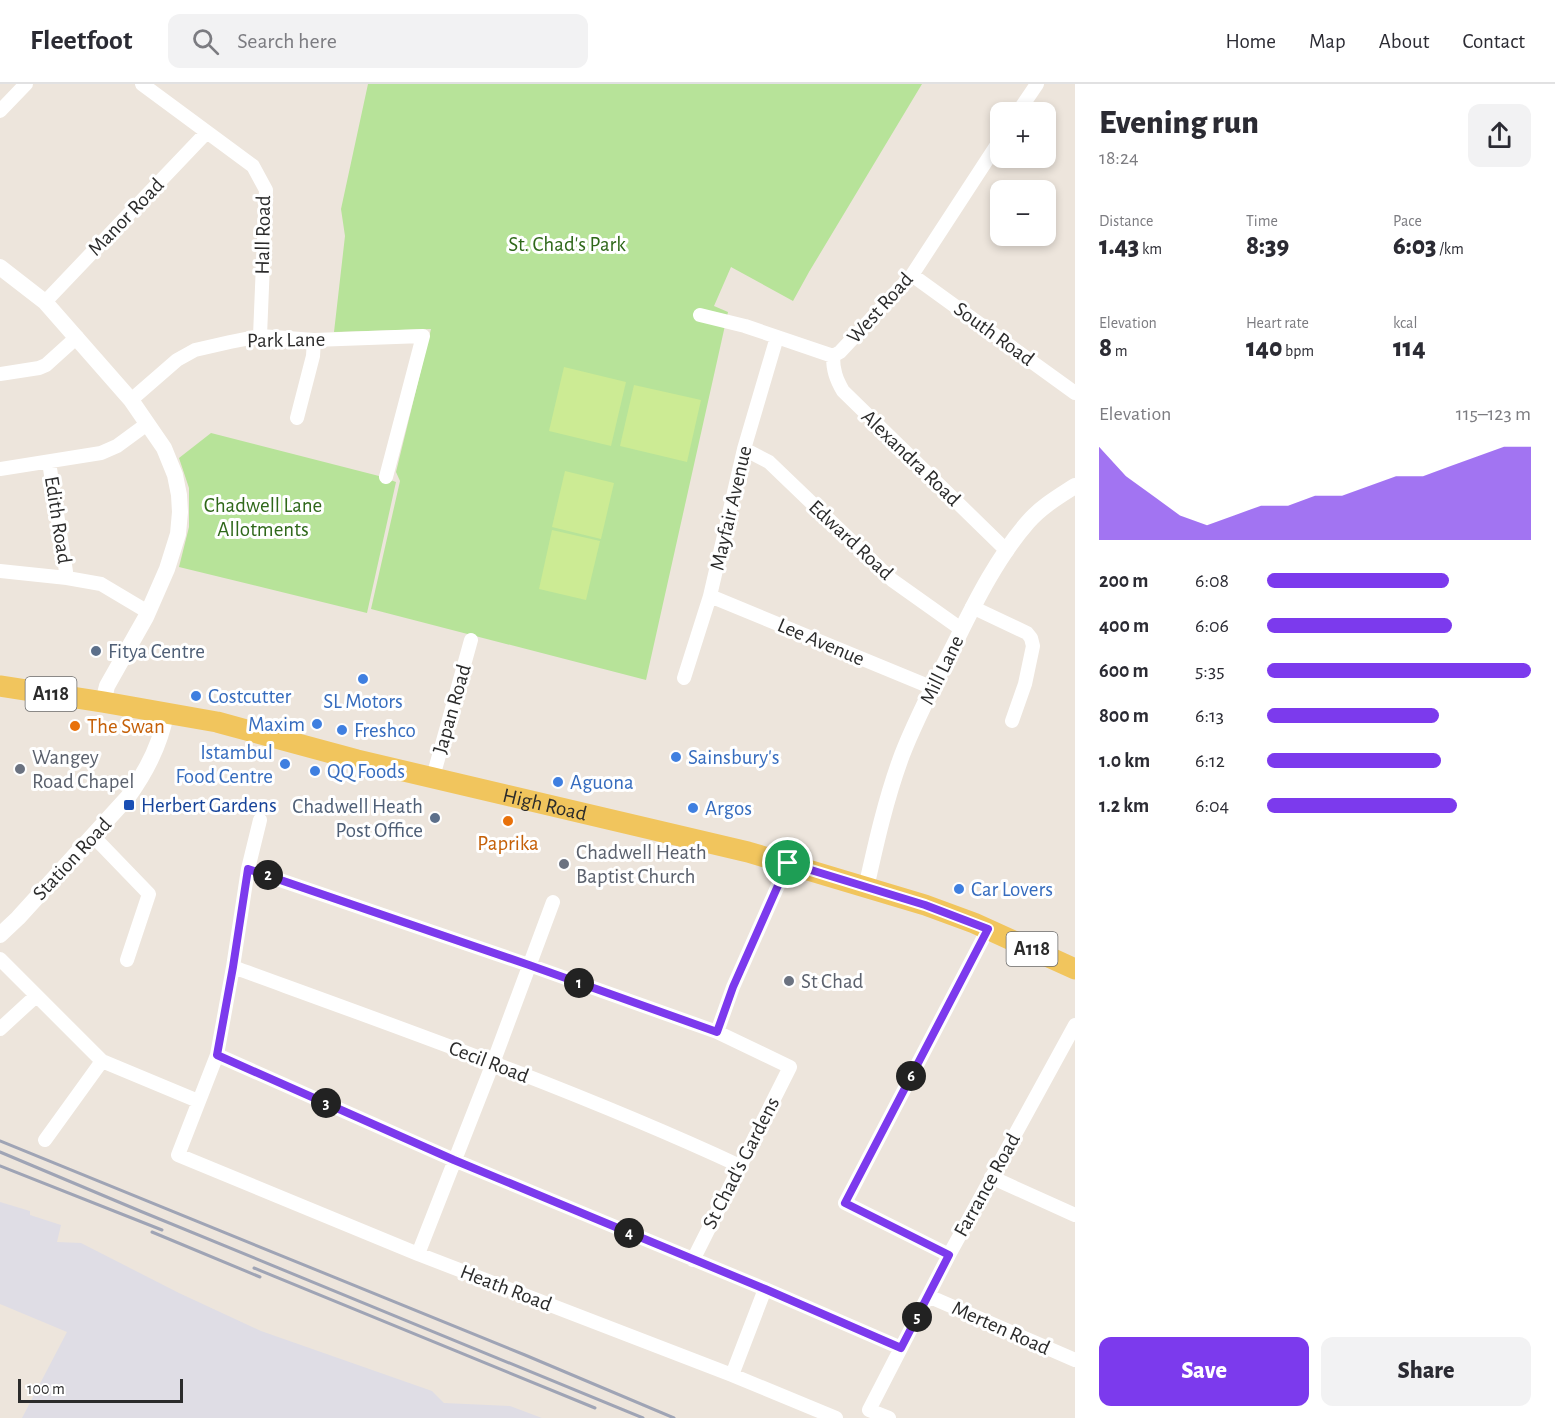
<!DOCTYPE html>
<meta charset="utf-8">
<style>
:root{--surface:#fff;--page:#f2f2f3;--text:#2b2b33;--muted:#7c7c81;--line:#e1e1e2;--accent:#7c3aed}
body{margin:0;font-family:"Alegreya Sans",sans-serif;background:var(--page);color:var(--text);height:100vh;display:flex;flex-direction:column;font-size:22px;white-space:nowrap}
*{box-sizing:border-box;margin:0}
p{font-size:20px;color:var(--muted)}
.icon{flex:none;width:33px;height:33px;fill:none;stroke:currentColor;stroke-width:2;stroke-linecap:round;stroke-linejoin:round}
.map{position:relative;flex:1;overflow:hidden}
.drawer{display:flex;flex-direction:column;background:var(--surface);width:480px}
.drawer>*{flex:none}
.controls{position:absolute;left:990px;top:18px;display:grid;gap:12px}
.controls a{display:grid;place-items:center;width:66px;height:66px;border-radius:12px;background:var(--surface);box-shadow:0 3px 9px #0003;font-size:30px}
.scale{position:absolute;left:18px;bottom:15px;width:165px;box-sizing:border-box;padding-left:6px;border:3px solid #2b2b2b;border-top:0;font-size:16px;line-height:21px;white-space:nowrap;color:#2b2b2b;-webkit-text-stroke:4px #fff;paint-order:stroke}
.pin{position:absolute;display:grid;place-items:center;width:51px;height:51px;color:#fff;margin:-26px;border:3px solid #fff;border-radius:50%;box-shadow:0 2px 6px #0007}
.km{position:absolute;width:30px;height:30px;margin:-15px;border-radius:50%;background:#222;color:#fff;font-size:16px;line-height:30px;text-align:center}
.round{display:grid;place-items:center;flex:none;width:63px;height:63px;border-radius:12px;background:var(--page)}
.headline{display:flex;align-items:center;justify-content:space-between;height:102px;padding:0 24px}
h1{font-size:33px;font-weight:800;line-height:45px}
.figures{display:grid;grid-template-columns:repeat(3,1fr);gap:9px;height:102px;padding:6px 24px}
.figures div{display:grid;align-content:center}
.figures b{font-size:26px;font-weight:800}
.figures small{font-size:16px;font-weight:400}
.figures p{font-size:16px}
.chart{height:168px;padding:12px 24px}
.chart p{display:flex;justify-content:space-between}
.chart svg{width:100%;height:108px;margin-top:6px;fill:var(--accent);opacity:.7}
.primary-button{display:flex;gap:12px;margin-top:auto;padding:12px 24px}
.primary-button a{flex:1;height:69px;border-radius:12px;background:var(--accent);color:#fff;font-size:24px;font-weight:800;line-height:69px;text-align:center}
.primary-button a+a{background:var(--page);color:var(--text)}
ul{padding:0 24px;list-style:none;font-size:20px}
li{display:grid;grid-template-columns:96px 72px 1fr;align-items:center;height:45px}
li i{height:15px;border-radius:8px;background:var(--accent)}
header{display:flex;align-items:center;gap:36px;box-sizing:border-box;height:84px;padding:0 30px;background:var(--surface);border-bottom:2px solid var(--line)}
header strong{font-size:28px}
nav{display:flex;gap:33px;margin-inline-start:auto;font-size:21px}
.search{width:420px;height:54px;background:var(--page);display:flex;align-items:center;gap:15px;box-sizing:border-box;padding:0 21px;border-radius:12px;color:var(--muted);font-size:22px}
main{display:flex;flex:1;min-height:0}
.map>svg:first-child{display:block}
.industrial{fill:#dfdde5}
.green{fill:#b7e399}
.pitch{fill:#cceb94}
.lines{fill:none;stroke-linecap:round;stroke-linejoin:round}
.minor{stroke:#fff;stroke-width:14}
.tertiary{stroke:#fff;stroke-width:16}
.primary{stroke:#f1c55d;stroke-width:21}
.rail{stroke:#9fa4b5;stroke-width:3}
.route-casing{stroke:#fff;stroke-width:12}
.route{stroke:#7c3aed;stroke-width:8}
.service-dot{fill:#5c6f8a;stroke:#fff;stroke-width:2}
.shop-dot{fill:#3f7fe0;stroke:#fff;stroke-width:2}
.food-dot{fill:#e8710a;stroke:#fff;stroke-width:2}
.worship-dot{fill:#6b7280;stroke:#fff;stroke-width:2}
.transit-dot{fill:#1a4fb4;stroke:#fff;stroke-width:2}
.labels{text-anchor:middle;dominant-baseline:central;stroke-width:6;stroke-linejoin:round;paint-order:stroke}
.shield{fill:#fff;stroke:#6b6b6b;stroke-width:1.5}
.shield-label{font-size:20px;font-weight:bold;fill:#2b2b2b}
.street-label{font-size:21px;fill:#2b2b2b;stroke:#fff}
.park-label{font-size:21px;fill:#2f681a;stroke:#fff}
.service-label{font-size:21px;fill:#4e5e75;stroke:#fff;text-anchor:start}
.shop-label{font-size:21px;fill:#366cbe;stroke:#fff;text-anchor:start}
.food-label{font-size:21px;fill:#c56008;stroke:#fff;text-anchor:start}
.worship-label{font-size:21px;fill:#5b616d;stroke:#fff;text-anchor:start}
.transit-label{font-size:21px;fill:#164399;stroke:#fff;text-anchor:start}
</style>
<header>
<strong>Fleetfoot</strong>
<div class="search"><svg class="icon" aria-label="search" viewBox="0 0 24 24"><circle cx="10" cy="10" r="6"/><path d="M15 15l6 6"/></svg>Search here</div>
<nav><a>Home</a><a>Map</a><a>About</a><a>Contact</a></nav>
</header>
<main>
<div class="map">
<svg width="1075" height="1334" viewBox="0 0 1075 1334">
<rect width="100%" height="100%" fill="#ede5dc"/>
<path class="industrial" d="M 0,1118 L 30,1127 L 30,1131 L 61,1141 L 57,1158 L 81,1159 L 179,1209 L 261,1247 L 432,1307 L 444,1319 L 510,1322 L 542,1334 L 22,1334 L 67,1248 L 0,1220 Z"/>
<path class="green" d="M 368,0 L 922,0 L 809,188 L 793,217 L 731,183 L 714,222 L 728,228 L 646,596 L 371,525 L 400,397 L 396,388 L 431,245 L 334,248 L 345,152 L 341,125 Z
M 211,349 L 379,392 L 396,398 L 367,529 L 179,483 L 189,443 L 189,404 L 179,374 Z"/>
<path class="pitch" d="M 564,283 L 626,298 L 611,362 L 549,347 Z
M 634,301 L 701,316 L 687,378 L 620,362 Z
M 565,387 L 614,399 L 601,455 L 552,443 Z
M 552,446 L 600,457 L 586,516 L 539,505 Z"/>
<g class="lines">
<path class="minor" d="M 142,0 L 253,82 L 266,106 L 260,252
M 0,27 L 26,0
M 1018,28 L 1037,0
M 912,191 L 1075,309
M 45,218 L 206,49
M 700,231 L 745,242 L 833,272 L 840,268 L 912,191 L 1000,56
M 833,272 C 833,286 836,295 843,307 L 1007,467
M 0,290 L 39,284 L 46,281 L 77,253
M 131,316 L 177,276 L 195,266 L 230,258 L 260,252 L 314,256 L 423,252 L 386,393
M 297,334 L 313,272 L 314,256
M 744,365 L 769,378 L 892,496 L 961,545
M 49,378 L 67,494
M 0,385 L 101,369 L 117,362 L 147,340
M 0,487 L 67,494 L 101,500 L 148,528
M 710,512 L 933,604
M 972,523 L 1027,549 L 1031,554 L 1033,562 L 1025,600 L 1012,637
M 684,594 L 710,512 L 744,365 L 777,253
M 433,693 L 471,556
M 260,736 L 248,785 L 233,883 L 217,971 L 178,1071 L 418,1170 L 732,1291 L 836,1334
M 93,752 L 149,810 L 127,876
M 248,785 L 529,881 L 717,948 L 790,983 L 693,1176
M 0,875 L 102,977 L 198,1017
M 233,883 C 403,945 576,1006 740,1082
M 0,945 L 36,912
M 717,948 L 733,903 L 788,779
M 217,971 L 454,1076 L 765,1205 L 901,1264
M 45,1056 L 102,977
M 991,1093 L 1075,1131
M 418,1170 L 493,979 L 553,818
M 949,1171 L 845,1119 L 988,845
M 928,1212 L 1075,1276
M 732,1291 L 765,1205
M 889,1334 L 869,1326 L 949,1171 L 1075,941"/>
<path class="tertiary" d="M 0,183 L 45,218 L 131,316 L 164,364 L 175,391 L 179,411 L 180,428 L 178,450 L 167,485 L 146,533 L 107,602 L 103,618
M 866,804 C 876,759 886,714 902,671 C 917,632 938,593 957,555 C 976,516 999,471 1028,438 C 1041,423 1058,413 1075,402
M 0,851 L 18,834 L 128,713 C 146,688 161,659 166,629"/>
<path class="primary" id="s1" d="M 0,602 L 103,618 L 217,638 L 357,676 L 748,768 L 925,821 L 974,839 L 1075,885"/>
<path class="rail" d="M 0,1057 L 525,1271 L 674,1334
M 0,1068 L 140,1127 L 643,1334
M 0,1082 L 162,1146
M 152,1148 L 260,1193
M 254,1184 L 595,1324"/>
</g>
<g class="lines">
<g class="route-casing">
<path id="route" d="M 788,779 L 925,821 L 988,845 L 845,1119 L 949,1171 L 901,1264 L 765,1205 L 454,1076 L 217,971 L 233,883 L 248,785 L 529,881 L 717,948 L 733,903 Z"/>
</g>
<use href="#route" class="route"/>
</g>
<g class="service-dot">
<circle cx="96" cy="567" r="6"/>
<circle cx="435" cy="734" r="6"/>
</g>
<g class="shop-dot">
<circle cx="363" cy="595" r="6"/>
<circle cx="196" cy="612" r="6"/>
<circle cx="317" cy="640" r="6"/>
<circle cx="342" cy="646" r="6"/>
<circle cx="676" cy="673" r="6"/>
<circle cx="285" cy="680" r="6"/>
<circle cx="315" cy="687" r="6"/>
<circle cx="558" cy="698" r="6"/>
<circle cx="693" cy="724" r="6"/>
<circle cx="959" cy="805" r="6"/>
</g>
<g class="food-dot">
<circle cx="75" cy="642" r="6"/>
<circle cx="508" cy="737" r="6"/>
</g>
<g class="worship-dot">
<circle cx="20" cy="685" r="6"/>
<circle cx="564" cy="780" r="6"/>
<circle cx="789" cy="897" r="6"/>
</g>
<rect class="transit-dot" x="123" y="715" width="12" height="12" rx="3"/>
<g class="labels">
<g class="shield">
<rect x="25.5" y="593" width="51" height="34" rx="4.5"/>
<rect x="1006.5" y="848" width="51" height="34" rx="4.5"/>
</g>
<g class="shield-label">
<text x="51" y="610">A118</text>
<text x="1032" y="865">A118</text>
</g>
<g class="street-label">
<text transform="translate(126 133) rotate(-46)">Manor Road</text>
<text transform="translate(263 151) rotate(-89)">Hall Road</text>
<text transform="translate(880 224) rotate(-48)">West Road</text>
<text transform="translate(994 250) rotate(36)">South Road</text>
<text transform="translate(286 256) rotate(-1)">Park Lane</text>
<text transform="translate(911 374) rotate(44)">Alexandra Road</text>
<text transform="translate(731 424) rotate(-77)">Mayfair Avenue</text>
<text transform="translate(58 436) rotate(81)">Edith Road</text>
<text transform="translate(851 456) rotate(43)">Edward Road</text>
<text transform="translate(821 558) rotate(23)">Lee Avenue</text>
<text transform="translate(942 586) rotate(-64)">Mill Lane</text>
<text transform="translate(452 625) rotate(-74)">Japan Road</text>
<text stroke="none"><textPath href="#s1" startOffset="558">High Road</textPath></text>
<text transform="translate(72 775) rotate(-47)">Station Road</text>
<text transform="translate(489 978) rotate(21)">Cecil Road</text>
<text transform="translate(741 1079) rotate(-63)">St Chad's Gardens</text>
<text transform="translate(987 1101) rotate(-61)">Farrance Road</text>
<text transform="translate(506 1204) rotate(21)">Heath Road</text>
<text transform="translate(1001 1244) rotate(24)">Merten Road</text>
</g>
<g class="park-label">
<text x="567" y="160">St. Chad's Park</text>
<text x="263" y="421">Chadwell Lane<tspan x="263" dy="24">Allotments</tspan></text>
</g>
<g class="service-label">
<text x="108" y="567">Fitya Centre</text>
<text x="423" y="722" text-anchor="end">Chadwell Heath<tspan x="423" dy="24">Post Office</tspan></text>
</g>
<g class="shop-label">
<text x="208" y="612">Costcutter</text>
<text x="363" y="617" text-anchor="middle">SL Motors</text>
<text x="305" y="640" text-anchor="end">Maxim</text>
<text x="354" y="646">Freshco</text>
<text x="273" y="668" text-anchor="end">Istambul<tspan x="273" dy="24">Food Centre</tspan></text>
<text x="688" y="673">Sainsbury's</text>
<text x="327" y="687">QQ Foods</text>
<text x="570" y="698">Aguona</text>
<text x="705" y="724">Argos</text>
<text x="971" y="805">Car Lovers</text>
</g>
<g class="food-label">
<text x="87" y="642">The Swan</text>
<text x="508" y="759" text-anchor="middle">Paprika</text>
</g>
<g class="worship-label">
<text x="32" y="673">Wangey<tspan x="32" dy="24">Road Chapel</tspan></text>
<text x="576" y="768">Chadwell Heath<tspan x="576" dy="24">Baptist Church</tspan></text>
<text x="801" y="897">St Chad</text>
</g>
<g class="transit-label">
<text x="141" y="721">Herbert Gardens</text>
</g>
</g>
</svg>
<div class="controls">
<a>+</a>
<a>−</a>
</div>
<div class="scale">100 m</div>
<div class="pin" style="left:788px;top:779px;background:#1e9e55"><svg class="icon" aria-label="arrive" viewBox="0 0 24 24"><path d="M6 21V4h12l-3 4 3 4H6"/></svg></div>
<b class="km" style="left:579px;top:899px">1</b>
<b class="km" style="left:268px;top:791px">2</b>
<b class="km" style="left:326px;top:1019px">3</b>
<b class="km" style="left:629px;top:1149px">4</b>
<b class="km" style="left:917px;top:1233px">5</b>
<b class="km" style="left:911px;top:992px">6</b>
</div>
<section class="drawer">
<div class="headline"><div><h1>Evening run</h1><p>18:24</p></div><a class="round"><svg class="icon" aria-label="share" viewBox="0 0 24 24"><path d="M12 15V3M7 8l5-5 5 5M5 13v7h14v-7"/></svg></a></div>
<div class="figures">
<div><p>Distance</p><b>1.43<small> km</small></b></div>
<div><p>Time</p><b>8:39</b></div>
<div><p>Pace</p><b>6:03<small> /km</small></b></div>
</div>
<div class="figures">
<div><p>Elevation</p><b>8<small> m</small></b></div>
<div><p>Heart rate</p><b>140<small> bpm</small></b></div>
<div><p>kcal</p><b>114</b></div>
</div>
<div class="chart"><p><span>Elevation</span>115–123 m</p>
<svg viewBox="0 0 160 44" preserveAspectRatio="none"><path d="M0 44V6L10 18L20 26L30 34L40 38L50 34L60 30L70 30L80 26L90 26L100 22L110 18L120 18L130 14L140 10L150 6L160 6V44z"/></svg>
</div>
<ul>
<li><b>200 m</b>6:08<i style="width:69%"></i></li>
<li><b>400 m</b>6:06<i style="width:70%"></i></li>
<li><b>600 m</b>5:35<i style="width:100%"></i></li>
<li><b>800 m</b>6:13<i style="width:65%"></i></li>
<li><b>1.0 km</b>6:12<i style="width:66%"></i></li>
<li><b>1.2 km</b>6:04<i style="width:72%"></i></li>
</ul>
<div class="primary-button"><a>Save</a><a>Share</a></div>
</section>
</main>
